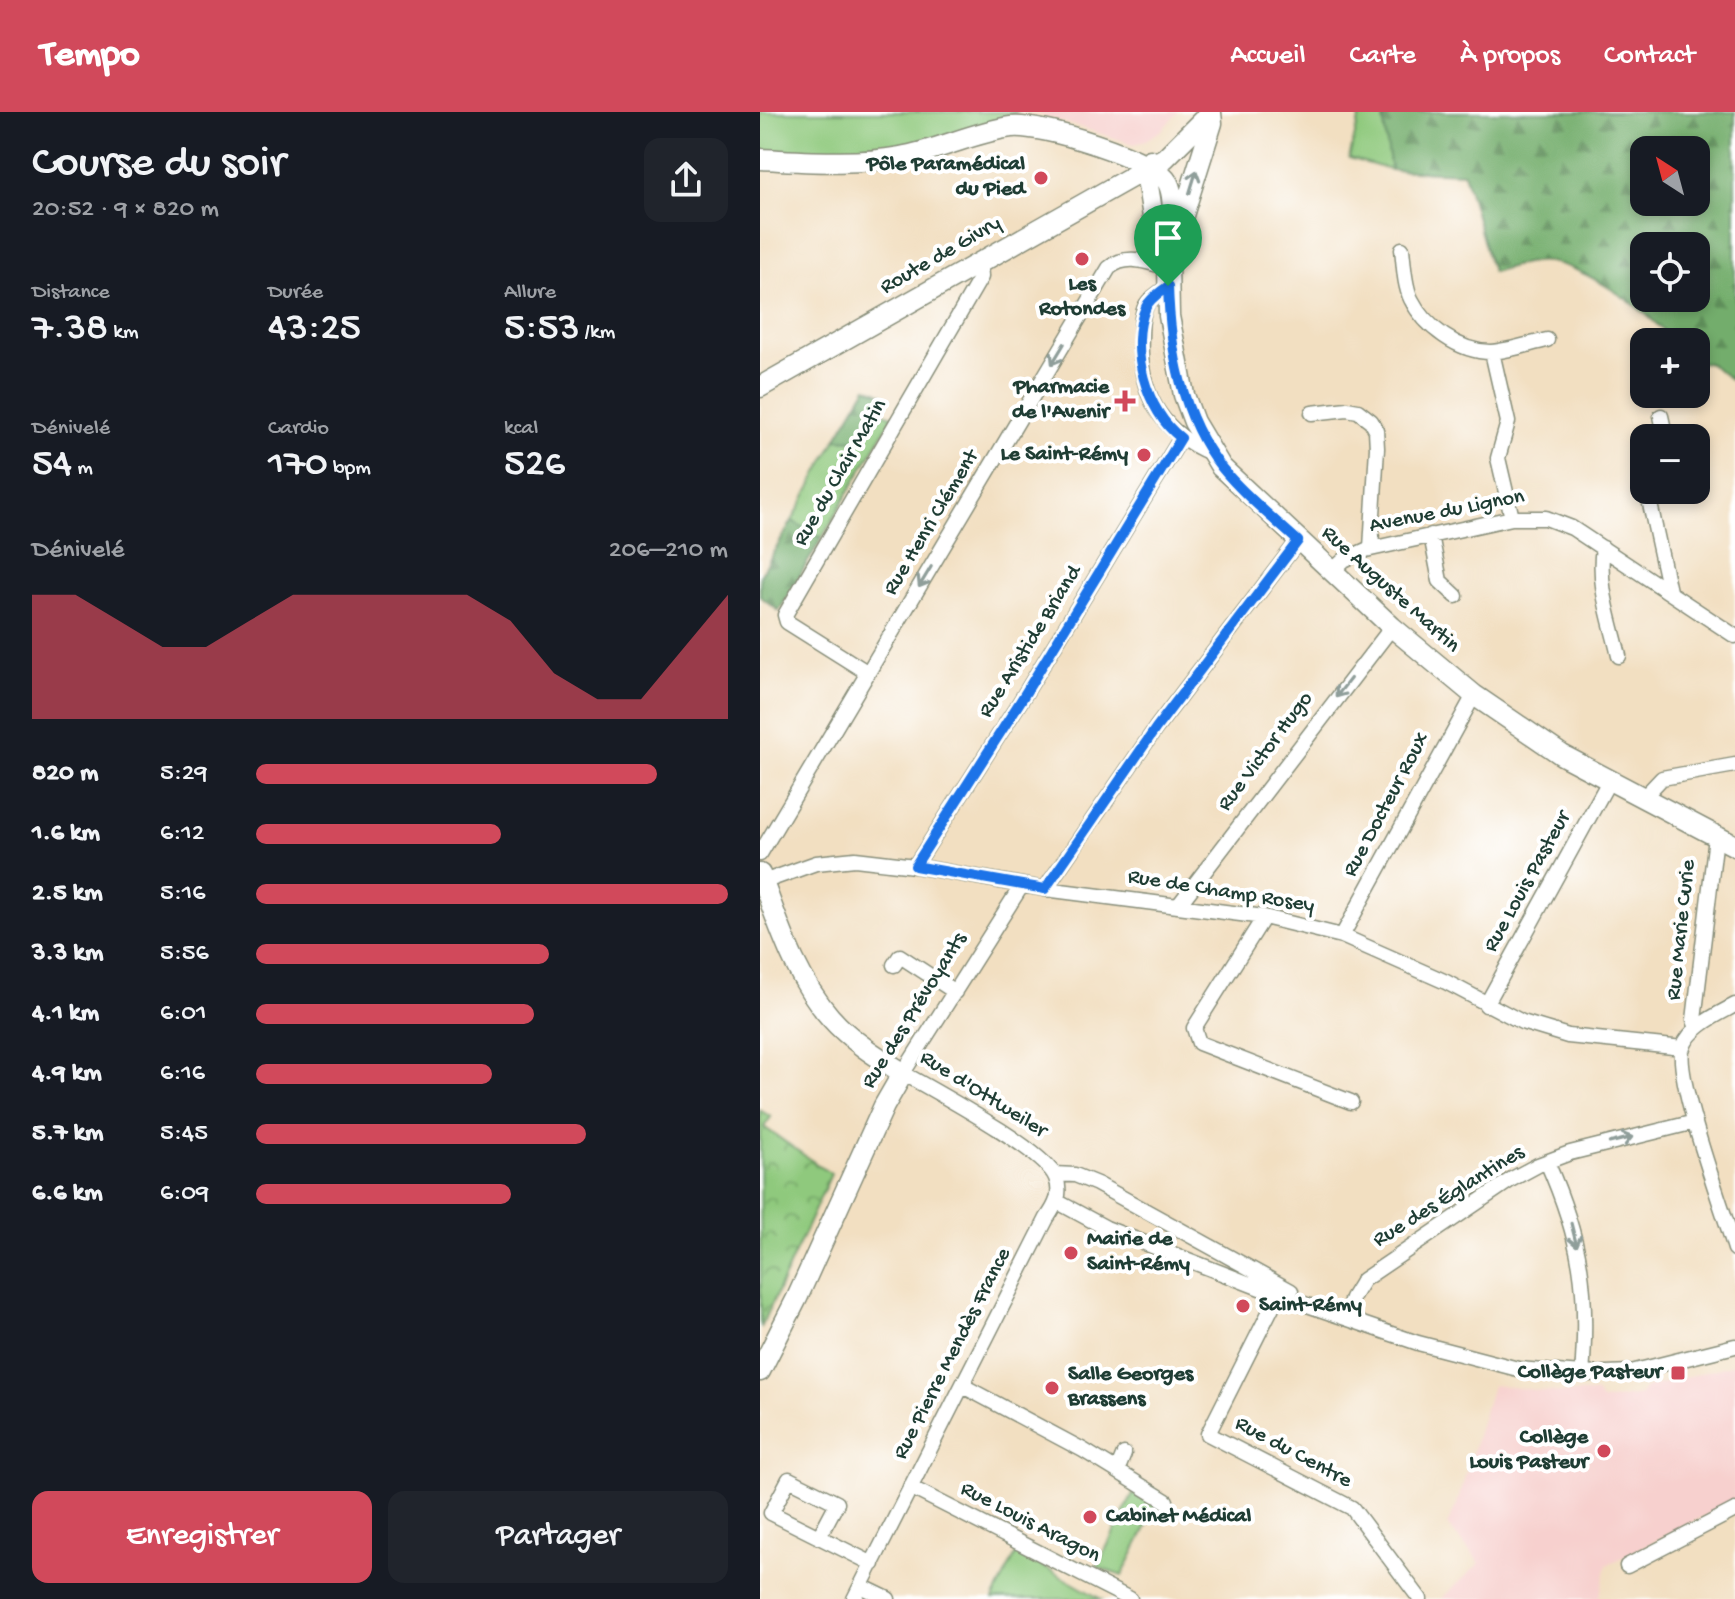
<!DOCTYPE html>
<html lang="fr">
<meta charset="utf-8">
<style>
:root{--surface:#171b24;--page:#20242c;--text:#f1f3f6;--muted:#9ea1a6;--accent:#d1495b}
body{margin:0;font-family:"Gochi Hand",sans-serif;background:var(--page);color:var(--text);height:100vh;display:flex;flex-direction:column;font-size:30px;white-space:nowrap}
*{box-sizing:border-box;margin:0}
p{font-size:26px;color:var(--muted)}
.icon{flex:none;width:44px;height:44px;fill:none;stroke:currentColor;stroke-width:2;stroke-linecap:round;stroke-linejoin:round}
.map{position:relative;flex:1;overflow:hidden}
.side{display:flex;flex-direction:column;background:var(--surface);width:760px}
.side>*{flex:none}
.needle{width:52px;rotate:324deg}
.controls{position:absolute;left:870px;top:24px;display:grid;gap:16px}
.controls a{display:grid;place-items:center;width:80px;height:80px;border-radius:16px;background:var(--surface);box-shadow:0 4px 12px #0003;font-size:40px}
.pin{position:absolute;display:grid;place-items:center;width:68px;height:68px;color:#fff;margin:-82px -34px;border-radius:50% 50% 50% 0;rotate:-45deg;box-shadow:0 0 8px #0007}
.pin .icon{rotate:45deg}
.round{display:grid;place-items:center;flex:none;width:84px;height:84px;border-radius:16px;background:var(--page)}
.head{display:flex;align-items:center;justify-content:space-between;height:136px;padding:0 32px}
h1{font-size:44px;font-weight:600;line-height:60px}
.figures{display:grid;grid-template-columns:repeat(3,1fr);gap:12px;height:136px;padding:8px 32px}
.figures div{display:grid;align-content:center}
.figures b{font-size:40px;font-weight:600}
.figures small{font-size:22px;font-weight:400}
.figures p{font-size:22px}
.chart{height:224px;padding:16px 32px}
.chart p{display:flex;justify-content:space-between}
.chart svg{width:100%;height:144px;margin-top:8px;fill:var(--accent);opacity:.7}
.action{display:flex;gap:16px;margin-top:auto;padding:16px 32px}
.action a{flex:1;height:92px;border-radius:16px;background:var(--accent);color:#fff;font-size:32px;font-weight:600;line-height:92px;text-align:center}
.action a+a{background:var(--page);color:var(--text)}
ul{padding:0 32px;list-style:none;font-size:26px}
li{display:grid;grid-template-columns:128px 96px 1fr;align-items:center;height:60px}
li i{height:20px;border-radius:10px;background:var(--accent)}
header{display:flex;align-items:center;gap:48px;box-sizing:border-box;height:112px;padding:0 40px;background:var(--accent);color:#fff}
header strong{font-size:38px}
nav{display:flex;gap:44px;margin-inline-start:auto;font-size:28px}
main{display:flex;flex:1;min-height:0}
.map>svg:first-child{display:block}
.built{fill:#f7d0ce}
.green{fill:#8fc97d;stroke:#578358;stroke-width:2}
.forest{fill:url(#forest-firs);stroke:#497550;stroke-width:2;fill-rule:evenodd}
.park{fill:url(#park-crowns);stroke:#578358;stroke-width:2}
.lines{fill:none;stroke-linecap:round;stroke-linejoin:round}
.street-casing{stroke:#888e7a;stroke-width:17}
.secondary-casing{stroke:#888e7a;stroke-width:23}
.street{stroke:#fff;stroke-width:14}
.secondary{stroke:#fff;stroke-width:20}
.oneway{stroke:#8f9e9a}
.route-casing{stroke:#fff;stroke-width:16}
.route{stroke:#1a73e8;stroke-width:10}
.poi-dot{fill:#d1495b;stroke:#fff;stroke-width:3}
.labels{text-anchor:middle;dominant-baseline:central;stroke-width:8;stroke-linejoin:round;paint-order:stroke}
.poi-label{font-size:22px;font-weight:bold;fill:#1f3d34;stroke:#fff;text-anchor:end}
.street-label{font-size:22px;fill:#1f3d34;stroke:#fff}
</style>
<header>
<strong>Tempo</strong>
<nav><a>Accueil</a><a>Carte</a><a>À propos</a><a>Contact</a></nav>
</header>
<main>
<section class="side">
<div class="head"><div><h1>Course du soir</h1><p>20:52 · 9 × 820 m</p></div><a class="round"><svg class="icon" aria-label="share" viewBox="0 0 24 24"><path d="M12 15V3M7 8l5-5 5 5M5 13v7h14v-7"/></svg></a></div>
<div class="figures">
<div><p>Distance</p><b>7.38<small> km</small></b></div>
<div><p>Durée</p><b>43:25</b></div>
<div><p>Allure</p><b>5:53<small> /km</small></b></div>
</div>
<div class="figures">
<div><p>Dénivelé</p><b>54<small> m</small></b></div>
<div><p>Cardio</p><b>170<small> bpm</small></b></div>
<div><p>kcal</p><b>526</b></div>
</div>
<div class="chart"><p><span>Dénivelé</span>206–210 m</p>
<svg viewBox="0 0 160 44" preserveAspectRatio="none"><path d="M0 44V6L10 6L20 14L30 22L40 22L50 14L60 6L70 6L80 6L90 6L100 6L110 14L120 30L130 38L140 38L150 22L160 6V44z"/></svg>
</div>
<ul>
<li><b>820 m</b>5:29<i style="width:85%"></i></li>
<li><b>1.6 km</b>6:12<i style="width:52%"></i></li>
<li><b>2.5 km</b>5:16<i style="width:100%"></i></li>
<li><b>3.3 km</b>5:56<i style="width:62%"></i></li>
<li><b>4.1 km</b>6:01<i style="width:59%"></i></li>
<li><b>4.9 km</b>6:16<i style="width:50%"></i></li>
<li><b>5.7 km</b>5:45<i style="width:70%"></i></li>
<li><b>6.6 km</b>6:09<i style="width:54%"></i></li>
</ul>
<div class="action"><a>Enregistrer</a><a>Partager</a></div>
</section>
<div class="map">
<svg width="975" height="1487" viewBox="0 0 975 1487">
<defs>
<pattern id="forest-firs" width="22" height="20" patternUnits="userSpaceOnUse" patternTransform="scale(2)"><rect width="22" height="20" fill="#73ad6c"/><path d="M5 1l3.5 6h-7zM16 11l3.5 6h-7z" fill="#5e8e5a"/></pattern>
<pattern id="park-crowns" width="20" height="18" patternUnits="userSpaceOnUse" patternTransform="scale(2)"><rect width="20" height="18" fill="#8fc97d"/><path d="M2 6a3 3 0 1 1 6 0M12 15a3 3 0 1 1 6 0" fill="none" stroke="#74a467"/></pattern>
</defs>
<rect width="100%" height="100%" fill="#fff"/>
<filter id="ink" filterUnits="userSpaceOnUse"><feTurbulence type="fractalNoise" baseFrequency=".0125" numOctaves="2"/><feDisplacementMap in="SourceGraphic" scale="16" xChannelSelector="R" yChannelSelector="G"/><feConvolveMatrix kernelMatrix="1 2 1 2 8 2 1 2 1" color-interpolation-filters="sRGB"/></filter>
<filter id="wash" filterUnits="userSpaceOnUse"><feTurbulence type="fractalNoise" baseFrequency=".006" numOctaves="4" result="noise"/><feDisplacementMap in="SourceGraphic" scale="32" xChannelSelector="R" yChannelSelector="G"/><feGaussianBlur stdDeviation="1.8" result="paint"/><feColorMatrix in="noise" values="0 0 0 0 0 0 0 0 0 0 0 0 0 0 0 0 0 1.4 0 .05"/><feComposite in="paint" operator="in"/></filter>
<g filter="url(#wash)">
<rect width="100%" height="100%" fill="#f2dfc1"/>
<path class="built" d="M 271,0 L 418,0 L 401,19 L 382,30 L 374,32 Z
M 975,1252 L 975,1389 L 847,1453 L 839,1487 L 681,1487 L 720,1451 L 687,1413 L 697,1392 L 732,1273 L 803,1281 L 836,1281 L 841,1289 L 880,1283 L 885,1276 Z"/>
<path class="green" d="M 0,0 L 257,0 L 252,4 C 211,16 168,34 125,39 C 84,44 41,38 0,39 Z
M 601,0 L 623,1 L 631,58 L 589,46 Z
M 115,298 L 133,304 L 62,426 L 32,409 L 76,327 L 98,328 Z
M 373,1382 L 397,1394 L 362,1464 L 337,1455 Z
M 257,1440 L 341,1487 L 233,1487 Z"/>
<path class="forest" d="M 622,0 L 975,0 L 975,271 L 949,251 L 936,250 L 936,230 L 912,230 C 890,199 826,155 788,150 C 771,147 748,156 732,160 L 704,61 L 631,58 ZM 884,38 L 936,38 L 936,90 L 884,90 ZM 884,134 L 936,134 L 936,186 L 884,186 Z
M 107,275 L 123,282 L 98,328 L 76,327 Z
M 32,409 L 62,426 L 19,499 L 0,484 L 0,464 Z"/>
<path class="park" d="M 0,998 L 11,1005 L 4,1015 L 71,1062 L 1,1216 Z"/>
</g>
<g filter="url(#ink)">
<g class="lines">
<g class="street-casing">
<path id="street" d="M 642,137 C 644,153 644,172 651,187 C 665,215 699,240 731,240 C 749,239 769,232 787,228
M 408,174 C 402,179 394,184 389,189 C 381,198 381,214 381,225 C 378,280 400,321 453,342
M 732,240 L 748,310 L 738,346 L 752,406
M 552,301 L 587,297 L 598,299 L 611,309 L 616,318 L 617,336 L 611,436
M 893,326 L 905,322 L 901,304
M 884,333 L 881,348 L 884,363
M 887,378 L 909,479
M 671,423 L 680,469 L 696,484
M 843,436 C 837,472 851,509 859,544
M 571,460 L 584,448 L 606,438 L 752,406 L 786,406 L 812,416 L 975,524
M 108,561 L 27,510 L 25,503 L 221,165 L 220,150
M 883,686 L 902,666 L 975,653
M 0,742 L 349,156 C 366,141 389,150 408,156
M 155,754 L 260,590 L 421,326
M 3,770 L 56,751 L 95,747 L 155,754 L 285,777 L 504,805 L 582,824 L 686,870 L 762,910 L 808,924 L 923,936
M 285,777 L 396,616 L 538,429
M 418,794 L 632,515
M 504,805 L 434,916 L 439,931 L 591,990
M 582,824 L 714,583
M 134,853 L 140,844 L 195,880
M 726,893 L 849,669
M 975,893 C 957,903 931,914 923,935 C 913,963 964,1100 975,1137
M 937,916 L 934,908 L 956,725
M 787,1050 C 821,1127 829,1179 822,1262
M 294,1062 L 315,1063 L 337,1072 L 531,1179
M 298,1090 L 346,1116 L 518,1183 L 658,1231 L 758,1257 L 822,1262 L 871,1260 L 975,1234
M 518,1183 L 448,1322 L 592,1396 L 660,1487
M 585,1205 L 592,1186 L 603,1168 L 752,1067 L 778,1053 L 810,1041 L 935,1010
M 203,1274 L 323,1338 L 406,1389
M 357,1359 L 364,1342
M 150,1375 L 370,1487
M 59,1425 L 77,1391 L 29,1367 L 11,1401 L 113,1452
M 867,1454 L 975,1398
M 101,1474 L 128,1487
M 94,1487 L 287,1106 C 296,1093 302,1082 296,1066 C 285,1038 174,979 143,961 L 262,773"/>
</g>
<g class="secondary-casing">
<path id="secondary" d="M 451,1 L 452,11 L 408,151 L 409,204 L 424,283 L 434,310 L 461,355 L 632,515 L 714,583 L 802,643 L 975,734
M 0,47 C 46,49 94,53 140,45 C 178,39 213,20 251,15 C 279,11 395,46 408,71 C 415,85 412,105 412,120
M 390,48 L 385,55 L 397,130 L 408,151
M 0,275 L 405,46 L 451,0
M 0,762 C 19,812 34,864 70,905 C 90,928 117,945 143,961 L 124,994 L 37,1186 L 0,1259"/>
</g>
<use href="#street" class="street"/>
<use href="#secondary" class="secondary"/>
</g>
<defs><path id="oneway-shaft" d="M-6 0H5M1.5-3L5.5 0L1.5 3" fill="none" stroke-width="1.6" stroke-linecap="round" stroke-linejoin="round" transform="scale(2)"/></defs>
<g class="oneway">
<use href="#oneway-shaft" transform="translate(433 70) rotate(-73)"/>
<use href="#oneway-shaft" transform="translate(298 242) rotate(121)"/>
<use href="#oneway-shaft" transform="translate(165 465) rotate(121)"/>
<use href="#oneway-shaft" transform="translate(583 576) rotate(128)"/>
<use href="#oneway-shaft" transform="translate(861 1028) rotate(-14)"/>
<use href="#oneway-shaft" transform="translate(814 1123) rotate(76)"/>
</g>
</g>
<g class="lines" filter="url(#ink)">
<g class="route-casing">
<path id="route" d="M 408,174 C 410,237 421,304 462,356 C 484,383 513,406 538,429 L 396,616 L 285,777 L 155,754 L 260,590 L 421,326 C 386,300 368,235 386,195 C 390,186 401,180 408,174 Z"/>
</g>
<use href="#route" class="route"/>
</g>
<g class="poi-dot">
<circle cx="281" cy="66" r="8"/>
<circle cx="322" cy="147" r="8"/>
<path d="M361 277h8v8h8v8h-8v8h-8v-8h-8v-8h8z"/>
<circle cx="384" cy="343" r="8"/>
<circle cx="311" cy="1141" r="8"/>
<circle cx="483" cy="1194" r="8"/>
<rect x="910" y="1253" width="16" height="16" rx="4"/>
<circle cx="292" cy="1276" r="8"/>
<circle cx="844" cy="1339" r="8"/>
<circle cx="330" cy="1405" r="8"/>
</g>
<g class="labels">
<g class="poi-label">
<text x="265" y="53">Pôle Paramédical<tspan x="265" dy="25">du Pied</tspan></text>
<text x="322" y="173" text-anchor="middle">Les<tspan x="322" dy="25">Rotondes</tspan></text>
<text x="349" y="276">Pharmacie<tspan x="349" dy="25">de l'Avenir</tspan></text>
<text x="368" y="343">Le Saint-Rémy</text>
<text x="327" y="1128" text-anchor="start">Mairie de<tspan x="327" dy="25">Saint-Rémy</tspan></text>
<text x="499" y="1194" text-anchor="start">Saint-Rémy</text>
<text x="902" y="1261">Collège Pasteur</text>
<text x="308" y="1263" text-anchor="start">Salle Georges<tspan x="308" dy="25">Brassens</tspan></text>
<text x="828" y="1326">Collège<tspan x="828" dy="25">Louis Pasteur</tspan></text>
<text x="346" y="1405" text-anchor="start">Cabinet Médical</text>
</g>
<g class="street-label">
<text transform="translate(181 144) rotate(-30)">Route de Givry</text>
<text transform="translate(81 361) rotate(-60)">Rue du Clair Matin</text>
<text transform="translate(687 400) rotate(-11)">Avenue du Lignon</text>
<text transform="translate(172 411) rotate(-59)">Rue Henri Clément</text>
<text transform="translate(630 478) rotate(42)">Rue Auguste Martin</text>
<text transform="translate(271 530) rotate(-58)">Rue Aristide Briand</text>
<text transform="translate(506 640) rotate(-53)">Rue Victor Hugo</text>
<text transform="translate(627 693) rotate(-62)">Rue Docteur Roux</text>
<text transform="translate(768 770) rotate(-61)">Rue Louis Pasteur</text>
<text transform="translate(461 780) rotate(9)">Rue de Champ Rosey</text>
<text transform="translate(922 818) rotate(-84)">Rue Marie Curie</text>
<text transform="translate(155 899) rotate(-58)">Rue des Prévoyants</text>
<text transform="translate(223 983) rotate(32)">Rue d'Ottweiler</text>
<text transform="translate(689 1085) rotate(-32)">Rue des Églantines</text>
<text transform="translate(193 1242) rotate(-63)">Rue Pierre Mendès France</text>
<text transform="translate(533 1341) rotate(28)">Rue du Centre</text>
<text transform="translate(270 1411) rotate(27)">Rue Louis Aragon</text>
</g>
</g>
</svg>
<div class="controls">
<a><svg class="needle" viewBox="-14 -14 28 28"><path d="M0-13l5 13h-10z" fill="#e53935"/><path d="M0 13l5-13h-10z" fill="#9ea1a6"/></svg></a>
<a><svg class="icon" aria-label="locate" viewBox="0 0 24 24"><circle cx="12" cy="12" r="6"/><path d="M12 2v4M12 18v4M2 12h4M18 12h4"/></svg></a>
<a>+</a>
<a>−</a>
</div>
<div class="pin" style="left:408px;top:174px;background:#1e9e55"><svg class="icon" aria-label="arrive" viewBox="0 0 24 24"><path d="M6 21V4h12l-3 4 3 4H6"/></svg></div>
</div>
</main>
